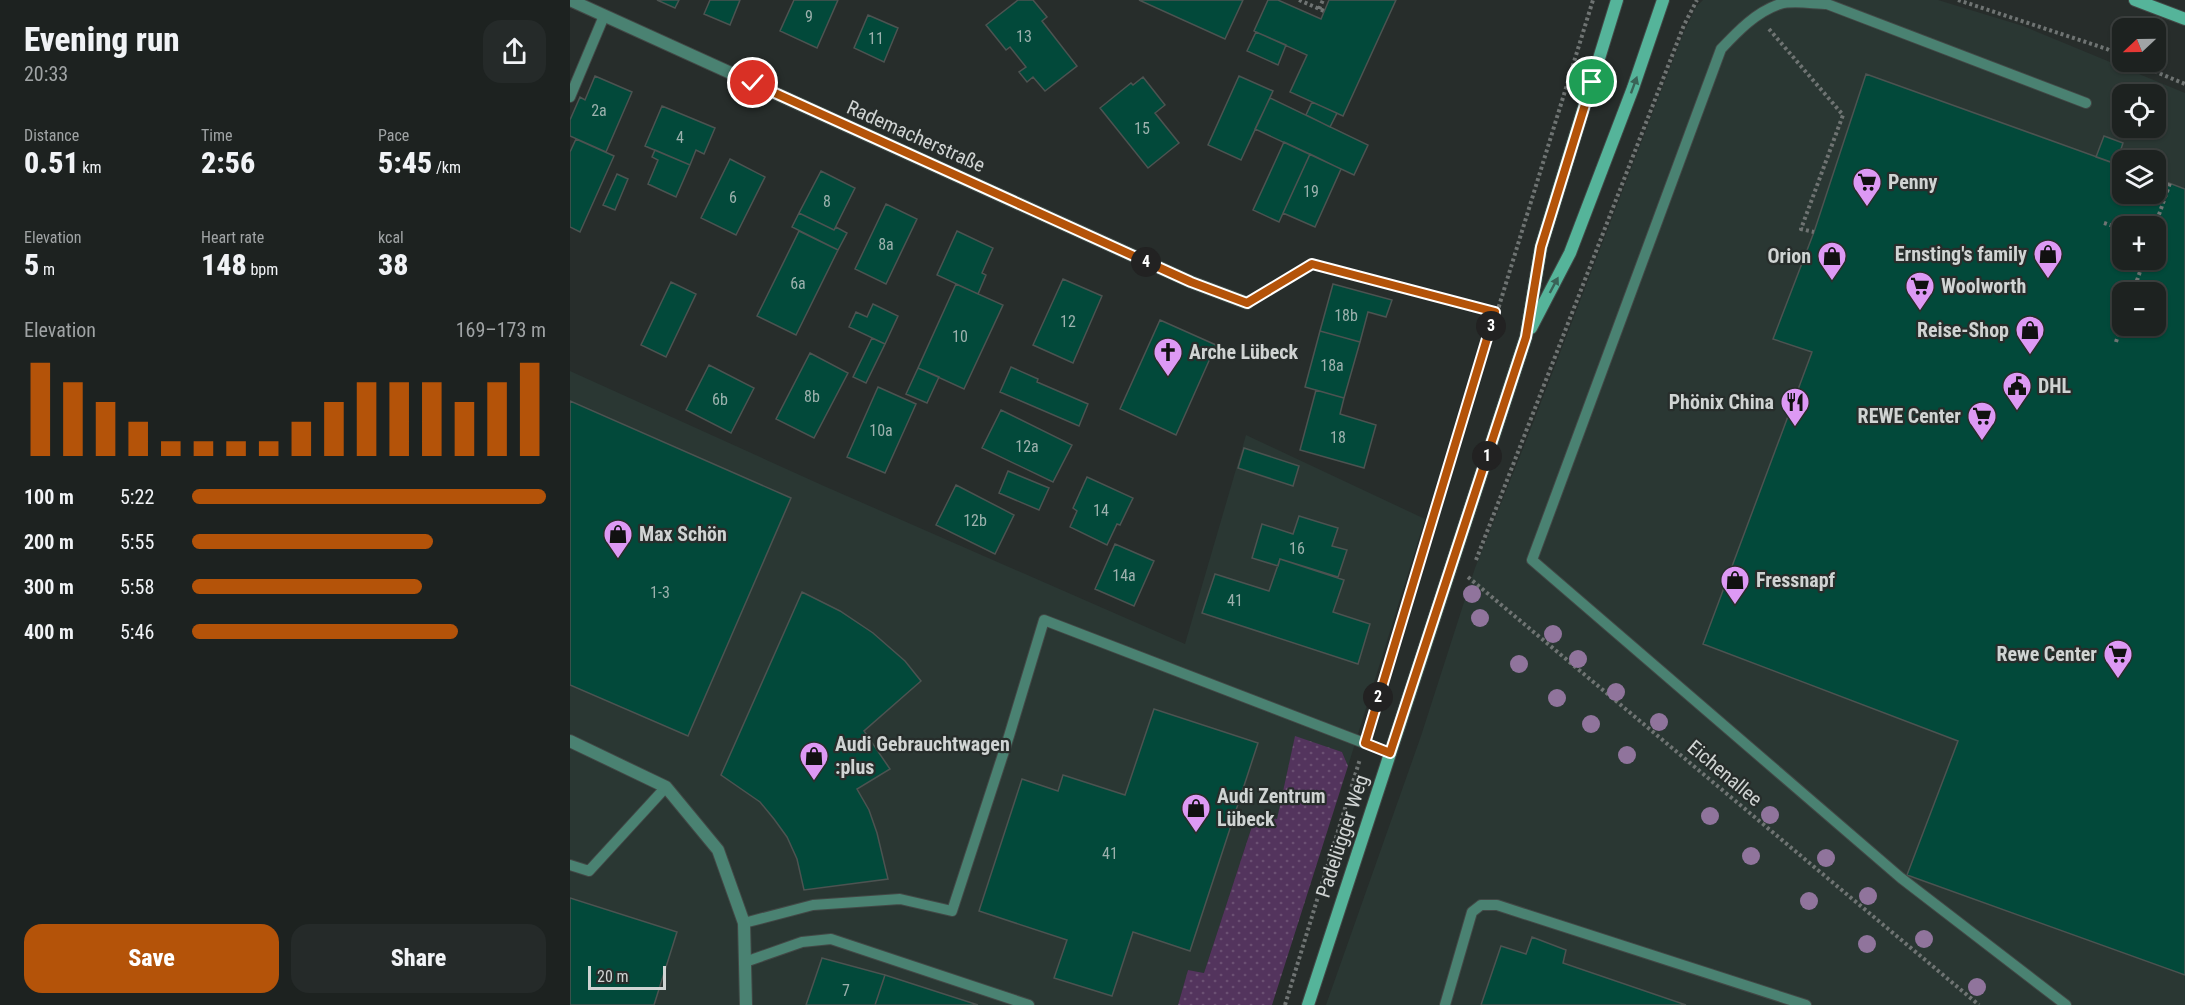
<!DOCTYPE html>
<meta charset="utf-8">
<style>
:root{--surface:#1d2220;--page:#252a29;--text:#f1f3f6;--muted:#a0a4a5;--line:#3b3f3e;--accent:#b45309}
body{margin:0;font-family:"Roboto Condensed",sans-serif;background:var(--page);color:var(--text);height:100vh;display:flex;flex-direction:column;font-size:22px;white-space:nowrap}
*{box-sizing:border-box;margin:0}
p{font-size:20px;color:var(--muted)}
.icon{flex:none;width:33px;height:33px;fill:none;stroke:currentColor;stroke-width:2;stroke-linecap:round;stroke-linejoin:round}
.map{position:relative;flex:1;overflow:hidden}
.panel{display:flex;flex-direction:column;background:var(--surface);width:570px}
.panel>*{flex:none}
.needle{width:39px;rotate:248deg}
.buttons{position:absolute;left:1542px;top:18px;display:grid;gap:12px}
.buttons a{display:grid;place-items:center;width:54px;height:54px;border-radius:12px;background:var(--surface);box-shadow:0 2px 4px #0004,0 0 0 2px var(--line);font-size:30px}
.scale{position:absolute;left:18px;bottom:15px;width:78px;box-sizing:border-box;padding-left:6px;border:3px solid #d0d4d3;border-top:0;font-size:16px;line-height:21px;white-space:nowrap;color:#d0d4d3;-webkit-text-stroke:4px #272d2b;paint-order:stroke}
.pin{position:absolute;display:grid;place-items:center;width:51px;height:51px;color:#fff;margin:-26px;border:3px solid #fff;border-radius:50%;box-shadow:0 2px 6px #0007}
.km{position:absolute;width:30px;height:30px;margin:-15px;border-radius:50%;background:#222;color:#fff;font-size:16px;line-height:30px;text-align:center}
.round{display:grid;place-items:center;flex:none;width:63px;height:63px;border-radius:18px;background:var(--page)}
.headline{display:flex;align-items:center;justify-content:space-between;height:102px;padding:0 24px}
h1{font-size:33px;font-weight:800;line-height:45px}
.stats{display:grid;grid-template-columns:repeat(3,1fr);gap:9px;height:102px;padding:6px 24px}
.stats div{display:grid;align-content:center}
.stats b{font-size:30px;font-weight:800}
.stats small{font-size:16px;font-weight:400}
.stats p{font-size:16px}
.chart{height:168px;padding:12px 24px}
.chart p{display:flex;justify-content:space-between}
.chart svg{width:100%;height:108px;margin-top:6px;stroke:var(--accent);stroke-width:6}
.primary-button{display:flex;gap:12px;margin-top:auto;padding:12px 24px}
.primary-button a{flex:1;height:69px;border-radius:18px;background:var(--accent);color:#fff;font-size:24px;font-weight:800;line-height:69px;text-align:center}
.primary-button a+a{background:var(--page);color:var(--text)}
ul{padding:0 24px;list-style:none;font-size:20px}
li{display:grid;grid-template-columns:96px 72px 1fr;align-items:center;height:45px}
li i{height:15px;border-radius:8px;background:var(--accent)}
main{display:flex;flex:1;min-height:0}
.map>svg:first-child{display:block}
.built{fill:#2a3733;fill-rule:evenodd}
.grass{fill:url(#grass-dots)}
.building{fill:#02493a;stroke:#4c5351;stroke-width:1.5;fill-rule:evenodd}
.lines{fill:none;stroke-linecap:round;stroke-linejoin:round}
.service-casing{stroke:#424846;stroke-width:12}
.minor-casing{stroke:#424846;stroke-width:14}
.secondary-casing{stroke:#424846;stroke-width:14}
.path{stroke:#6f7473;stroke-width:4;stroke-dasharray:3 3;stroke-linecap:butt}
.service{stroke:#4a8272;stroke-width:10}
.minor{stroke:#4a8272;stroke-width:12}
.secondary{stroke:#55b49a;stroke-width:12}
.tree{fill:#90749c}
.oneway{fill:#396357}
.route-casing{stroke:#fff;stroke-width:12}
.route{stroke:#b45309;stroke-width:8}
.labels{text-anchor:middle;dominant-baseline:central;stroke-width:4.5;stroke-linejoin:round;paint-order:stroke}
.number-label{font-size:16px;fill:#9cb1ad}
.street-label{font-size:20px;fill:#d0d4d3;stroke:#272d2b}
.poi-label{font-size:20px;font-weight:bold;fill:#d0d4d3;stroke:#272d2b;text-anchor:start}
</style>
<main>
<section class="panel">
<div class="headline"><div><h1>Evening run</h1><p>20:33</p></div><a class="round"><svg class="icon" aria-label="share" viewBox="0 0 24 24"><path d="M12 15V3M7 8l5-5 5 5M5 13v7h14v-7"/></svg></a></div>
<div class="stats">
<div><p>Distance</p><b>0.51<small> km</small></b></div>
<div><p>Time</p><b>2:56</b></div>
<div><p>Pace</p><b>5:45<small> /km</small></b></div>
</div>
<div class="stats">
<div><p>Elevation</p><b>5<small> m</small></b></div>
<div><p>Heart rate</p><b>148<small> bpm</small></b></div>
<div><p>kcal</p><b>38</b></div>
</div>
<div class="chart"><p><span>Elevation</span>169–173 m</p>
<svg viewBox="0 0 160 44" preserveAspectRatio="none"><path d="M5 44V6M15 44V14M25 44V22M35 44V30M45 44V38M55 44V38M65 44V38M75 44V38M85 44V30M95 44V22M105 44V14M115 44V14M125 44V14M135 44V22M145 44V14M155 44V6"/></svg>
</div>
<ul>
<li><b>100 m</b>5:22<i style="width:100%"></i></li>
<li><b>200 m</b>5:55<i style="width:68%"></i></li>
<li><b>300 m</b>5:58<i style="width:65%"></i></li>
<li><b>400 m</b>5:46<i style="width:75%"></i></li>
</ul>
<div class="primary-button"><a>Save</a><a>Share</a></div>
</section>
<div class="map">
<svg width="1615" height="1005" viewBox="0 0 1615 1005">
<defs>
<pattern id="grass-dots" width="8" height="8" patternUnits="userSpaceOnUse" patternTransform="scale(1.5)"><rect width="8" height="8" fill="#53345d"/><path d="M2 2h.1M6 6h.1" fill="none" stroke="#6b5073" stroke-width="1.8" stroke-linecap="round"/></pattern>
</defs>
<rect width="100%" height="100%" fill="#272d2b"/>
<path class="built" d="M 1133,0 L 1368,0 L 1453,26 L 1615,93 L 1615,1005 L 756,1005 L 851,736 L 905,568 L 956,441 L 1113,34 L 1126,7 ZM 1552,94 L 1586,94 L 1586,128 L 1552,128 ZM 1552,160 L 1586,160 L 1586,194 L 1552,194 ZM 1552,226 L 1586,226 L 1586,260 L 1552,260 ZM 1552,292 L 1586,292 L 1586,326 L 1552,326 Z
M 0,371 L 254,486 L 615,644 L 676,435 L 855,519 L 778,766 L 772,752 L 725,737 L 707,819 L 686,814 L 634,973 L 618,970 L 608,1005 L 0,1005 Z"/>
<path class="grass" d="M 725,736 L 772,752 L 778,766 L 702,1005 L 608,1005 L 618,970 L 634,973 L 686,814 L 707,819 Z"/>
<path class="building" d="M 87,0 L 109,0 L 105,8 Z
M 140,0 L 170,0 L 160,25 L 134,14 Z
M 224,0 L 268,0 L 247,48 L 210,31 Z
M 448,0 L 463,0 L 477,17 L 472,21 L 507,66 L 475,91 L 463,77 L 457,82 L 449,72 L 456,67 L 440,47 L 436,50 L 416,25 Z
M 569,0 L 673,0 L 655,39 Z
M 698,0 L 708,0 L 751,19 L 759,0 L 826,0 L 773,116 L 720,92 L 737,55 L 684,31 Z
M 298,15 L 328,28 L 314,62 L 284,48 Z
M 686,32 L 716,45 L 708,65 L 677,51 Z
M 1296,74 L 1552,166 L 1552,194 L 1586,194 L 1586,178 L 1615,189 L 1615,975 L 1337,875 L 1388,741 L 1133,644 L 1242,352 L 1203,339 L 1244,232 ZM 1552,226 L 1586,226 L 1586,260 L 1552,260 ZM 1552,292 L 1586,292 L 1586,326 L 1552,326 Z
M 25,76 L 62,92 L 36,152 L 0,136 L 0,120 L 10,97 L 15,100 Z
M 669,76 L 703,91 L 671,160 L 638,145 Z
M 573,77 L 595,105 L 585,113 L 609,143 L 578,168 L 530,108 L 561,83 L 563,85 Z
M 700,98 L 798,145 L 784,175 L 685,129 Z
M 742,102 L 767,113 L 760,127 L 736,115 Z
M 92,106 L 145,128 L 134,154 L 126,150 L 120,165 L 75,146 Z
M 1534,136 L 1553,143 L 1546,164 L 1526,157 Z
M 6,139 L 44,156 L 10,232 L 0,227 L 0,152 Z
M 714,142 L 740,154 L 709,222 L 683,210 Z
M 85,150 L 120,165 L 106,197 L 78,184 L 88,160 L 82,157 Z
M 740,154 L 771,169 L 745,227 L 713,213 Z
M 160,159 L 195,177 L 166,235 L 131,218 Z
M 251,171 L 285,188 L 264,230 L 229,213 Z
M 47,174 L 58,179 L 45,210 L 33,205 Z
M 316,204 L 347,219 L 316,284 L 285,269 Z
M 229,213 L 264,230 L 266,227 L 277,233 L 268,250 L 222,227 Z
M 229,231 L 268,250 L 226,335 L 187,316 Z
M 387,231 L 423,248 L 412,273 L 416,275 L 408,294 L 367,275 Z
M 493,279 L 532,296 L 503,363 L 463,345 Z
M 101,282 L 126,294 L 96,357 L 71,345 Z
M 386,284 L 433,305 L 394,389 L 348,368 Z
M 763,284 L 822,300 L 816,317 L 798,312 L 790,342 L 750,331 Z
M 303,304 L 328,316 L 315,344 L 279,327 L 286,312 L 297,317 Z
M 590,320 L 646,345 L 606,435 L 550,409 Z
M 750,331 L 790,342 L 774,398 L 735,387 Z
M 302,338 L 315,344 L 296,383 L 283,377 Z
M 240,353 L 278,373 L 244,438 L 206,419 Z
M 139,365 L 184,388 L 161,433 L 116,410 Z
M 441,367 L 468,379 L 467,382 L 518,404 L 509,426 L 430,392 Z
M 348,368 L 369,377 L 357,403 L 336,394 Z
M 308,387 L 346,404 L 315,473 L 277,457 Z
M 746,390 L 774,398 L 770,414 L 806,425 L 794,468 L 730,450 Z
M 0,401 L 221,498 L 118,736 L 0,685 Z
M 431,410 L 502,445 L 483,482 L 412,448 Z
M 674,448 L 729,466 L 723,486 L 668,468 Z
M 438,471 L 479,488 L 469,510 L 429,493 Z
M 517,477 L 563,498 L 550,525 L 547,524 L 537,545 L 500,527 L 507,511 L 503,508 Z
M 386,485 L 444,515 L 425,554 L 366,525 Z
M 729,516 L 768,528 L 762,546 L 777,550 L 768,577 L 710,559 L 708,566 L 682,558 L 692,524 L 723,534 Z
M 545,544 L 584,561 L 564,606 L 525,589 Z
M 710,559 L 774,580 L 763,612 L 800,624 L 788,664 L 632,613 L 645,574 L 699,591 Z
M 232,592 L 270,611 L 303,633 L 335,661 L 351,681 L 294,731 L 320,769 L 287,789 L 299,810 L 307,833 L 318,879 L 234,890 L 227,859 L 217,837 L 204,819 L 190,802 L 151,775 Z
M 584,709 L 688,743 L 620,951 L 563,932 L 542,996 L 484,978 L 497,940 L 409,911 L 452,779 L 488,791 L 493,775 L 555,795 Z
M 0,898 L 107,932 L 84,1005 L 0,1005 Z
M 962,937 L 996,950 L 993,963 L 1116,1005 L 911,1005 L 931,946 L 956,954 Z
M 252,958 L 315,975 L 305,1005 L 236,1005 Z
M 315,975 L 408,1005 L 305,1005 Z"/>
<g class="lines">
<g class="service-casing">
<path id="service" d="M 0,97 L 34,16
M 0,865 L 19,871 L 96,787
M 174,923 L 243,905 L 330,899 L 382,911 L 439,736 L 474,620 L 820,753
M 175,962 L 232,942 L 261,939 L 459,1005
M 875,1005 L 902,912 L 911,905 L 927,905 L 1236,1005
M 1496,1005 L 1331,878 L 962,560 L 1151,49 C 1168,31 1186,12 1210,4 C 1223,0 1244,4 1257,4 L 1516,103"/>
</g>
<g class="minor-casing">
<path id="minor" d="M 0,0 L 621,282 L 677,303
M 0,741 L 96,787 L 148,850 L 174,923 L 176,1005"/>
</g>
<g class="secondary-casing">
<path id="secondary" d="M 1565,0 L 1615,19
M 961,328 L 1000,253 L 1063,88 L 1093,0
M 738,1005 L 956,337 L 971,247 L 1047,0"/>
</g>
<path class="path" d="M 729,0 L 754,11
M 1388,0 L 1537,49 L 1552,57
M 749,9 L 753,0
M 1199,29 L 1273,115 L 1231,229 L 1244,232
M 1562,62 L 1615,84
M 1534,223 L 1552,229
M 1585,226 L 1600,183
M 1563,292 L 1574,260
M 691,295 L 742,264 L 925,312
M 1546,342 L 1552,323
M 906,560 L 1114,25 L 1127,0
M 898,577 L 1409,1005
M 800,726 L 1023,0
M 715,1005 L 790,759"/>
<use href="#service" class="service"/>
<use href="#minor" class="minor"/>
<use href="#secondary" class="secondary"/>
</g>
<g class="tree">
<circle cx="902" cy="594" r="9"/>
<circle cx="910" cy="618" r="9"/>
<circle cx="983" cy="634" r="9"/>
<circle cx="1008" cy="659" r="9"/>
<circle cx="949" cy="664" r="9"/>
<circle cx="1046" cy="692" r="9"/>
<circle cx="987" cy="698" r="9"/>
<circle cx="1089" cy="722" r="9"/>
<circle cx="1021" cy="724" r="9"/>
<circle cx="1057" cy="755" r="9"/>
<circle cx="1200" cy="815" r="9"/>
<circle cx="1140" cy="816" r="9"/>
<circle cx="1181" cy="856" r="9"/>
<circle cx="1256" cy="858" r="9"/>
<circle cx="1298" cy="896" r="9"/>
<circle cx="1239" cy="901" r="9"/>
<circle cx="1354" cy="939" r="9"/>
<circle cx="1297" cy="944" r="9"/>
<circle cx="1407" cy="987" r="9"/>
</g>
<defs><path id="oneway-solid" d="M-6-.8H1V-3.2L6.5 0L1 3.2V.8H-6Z" transform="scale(1.5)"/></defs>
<g class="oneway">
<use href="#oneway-solid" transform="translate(1064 85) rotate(-70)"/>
<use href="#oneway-solid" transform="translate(984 285) rotate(-62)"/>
</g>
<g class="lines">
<g class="route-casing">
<path id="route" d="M 183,83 L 621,282 L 677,303 L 742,264 L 925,312 L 795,743 L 820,753 L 956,337 L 971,247 L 1022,82"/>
</g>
<use href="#route" class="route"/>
</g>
<defs>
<g id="supermarket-pin" transform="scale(1.5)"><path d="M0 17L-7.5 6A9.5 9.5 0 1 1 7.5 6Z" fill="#dd99f4" stroke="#272d2b"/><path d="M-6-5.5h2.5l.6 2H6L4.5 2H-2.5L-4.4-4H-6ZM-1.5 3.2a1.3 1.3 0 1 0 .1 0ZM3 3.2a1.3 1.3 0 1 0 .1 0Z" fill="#111"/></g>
<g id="shop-pin" transform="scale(1.5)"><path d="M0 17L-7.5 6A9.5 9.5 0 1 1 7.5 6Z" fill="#dd99f4" stroke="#272d2b"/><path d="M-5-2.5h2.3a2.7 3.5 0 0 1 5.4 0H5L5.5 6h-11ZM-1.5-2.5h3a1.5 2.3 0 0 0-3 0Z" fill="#111"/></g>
<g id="church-pin" transform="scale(1.5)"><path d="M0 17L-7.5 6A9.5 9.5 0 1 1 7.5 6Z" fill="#dd99f4" stroke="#272d2b"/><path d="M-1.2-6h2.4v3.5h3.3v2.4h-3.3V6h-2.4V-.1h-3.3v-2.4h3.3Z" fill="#111"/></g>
<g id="civic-pin" transform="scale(1.5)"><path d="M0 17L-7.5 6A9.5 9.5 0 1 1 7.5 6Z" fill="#dd99f4" stroke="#272d2b"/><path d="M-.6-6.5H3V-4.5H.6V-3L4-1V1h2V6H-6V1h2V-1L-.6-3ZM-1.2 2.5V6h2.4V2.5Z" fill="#111"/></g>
<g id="restaurant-pin" transform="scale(1.5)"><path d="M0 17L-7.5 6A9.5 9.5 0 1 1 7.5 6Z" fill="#dd99f4" stroke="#272d2b"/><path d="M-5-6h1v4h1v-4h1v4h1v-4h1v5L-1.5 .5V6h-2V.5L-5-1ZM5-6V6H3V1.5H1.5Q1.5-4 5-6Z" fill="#111"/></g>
</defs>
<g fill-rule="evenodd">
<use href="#supermarket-pin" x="1297" y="182"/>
<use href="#shop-pin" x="1478" y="254"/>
<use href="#shop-pin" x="1262" y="256"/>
<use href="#supermarket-pin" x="1350" y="286"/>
<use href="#shop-pin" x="1460" y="330"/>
<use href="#church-pin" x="598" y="352"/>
<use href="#civic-pin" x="1447" y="386"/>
<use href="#restaurant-pin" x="1225" y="402"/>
<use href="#supermarket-pin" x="1412" y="416"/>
<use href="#shop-pin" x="48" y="534"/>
<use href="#shop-pin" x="1165" y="580"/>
<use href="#supermarket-pin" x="1548" y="654"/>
<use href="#shop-pin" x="244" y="756"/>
<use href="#shop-pin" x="626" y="808"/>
</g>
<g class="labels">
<g class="number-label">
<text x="239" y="16">9</text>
<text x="454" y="36">13</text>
<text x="306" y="38">11</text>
<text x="29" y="110">2a</text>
<text x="572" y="128">15</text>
<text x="110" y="137">4</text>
<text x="741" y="191">19</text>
<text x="163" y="197">6</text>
<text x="257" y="201">8</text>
<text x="316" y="244">8a</text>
<text x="228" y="283">6a</text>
<text x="776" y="315">18b</text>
<text x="498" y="321">12</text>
<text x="390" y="336">10</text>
<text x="762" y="365">18a</text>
<text x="242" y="396">8b</text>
<text x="150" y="399">6b</text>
<text x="311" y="430">10a</text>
<text x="768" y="437">18</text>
<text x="457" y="446">12a</text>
<text x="531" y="510">14</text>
<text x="405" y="520">12b</text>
<text x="727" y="548">16</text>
<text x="554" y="575">14a</text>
<text x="90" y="592">1-3</text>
<text x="665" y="600">41</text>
<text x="540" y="853">41</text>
<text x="276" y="990">7</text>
</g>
<g class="street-label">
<text transform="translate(346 136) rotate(24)">Rademacherstraße</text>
<text transform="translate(1155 773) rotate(40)">Eichenallee</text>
<text transform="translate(772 836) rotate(-72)">Padelügger Weg</text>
</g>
<g class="poi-label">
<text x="1318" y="182">Penny</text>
<text x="1457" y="254" text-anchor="end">Ernsting's family</text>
<text x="1241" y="256" text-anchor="end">Orion</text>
<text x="1371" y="286">Woolworth</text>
<text x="1439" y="330" text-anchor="end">Reise-Shop</text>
<text x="619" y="352">Arche Lübeck</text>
<text x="1468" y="386">DHL</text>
<text x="1204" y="402" text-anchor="end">Phönix China</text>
<text x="1391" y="416" text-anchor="end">REWE Center</text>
<text x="69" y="534">Max Schön</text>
<text x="1186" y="580">Fressnapf</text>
<text x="1527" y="654" text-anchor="end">Rewe Center</text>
<text x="265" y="744">Audi Gebrauchtwagen<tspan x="265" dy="23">:plus</tspan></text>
<text x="647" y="796">Audi Zentrum<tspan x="647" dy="23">Lübeck</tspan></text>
</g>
</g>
</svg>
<div class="buttons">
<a><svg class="needle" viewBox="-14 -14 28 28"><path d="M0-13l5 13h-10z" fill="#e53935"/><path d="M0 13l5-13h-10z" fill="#a0a4a5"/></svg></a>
<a><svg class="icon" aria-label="locate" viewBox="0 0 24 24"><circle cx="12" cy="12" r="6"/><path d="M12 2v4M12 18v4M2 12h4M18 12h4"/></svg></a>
<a><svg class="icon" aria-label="layers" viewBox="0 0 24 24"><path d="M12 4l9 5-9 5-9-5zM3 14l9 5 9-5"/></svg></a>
<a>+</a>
<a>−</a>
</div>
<div class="scale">20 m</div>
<div class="pin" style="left:1022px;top:82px;background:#1e9e55"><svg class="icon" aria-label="arrive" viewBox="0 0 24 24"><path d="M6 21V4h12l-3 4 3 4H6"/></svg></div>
<div class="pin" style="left:183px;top:83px;background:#d93025"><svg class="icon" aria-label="check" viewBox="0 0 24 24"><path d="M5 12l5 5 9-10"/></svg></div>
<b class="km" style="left:917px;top:456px">1</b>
<b class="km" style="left:808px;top:697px">2</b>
<b class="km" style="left:921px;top:326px">3</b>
<b class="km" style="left:576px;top:262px">4</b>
</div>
</main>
